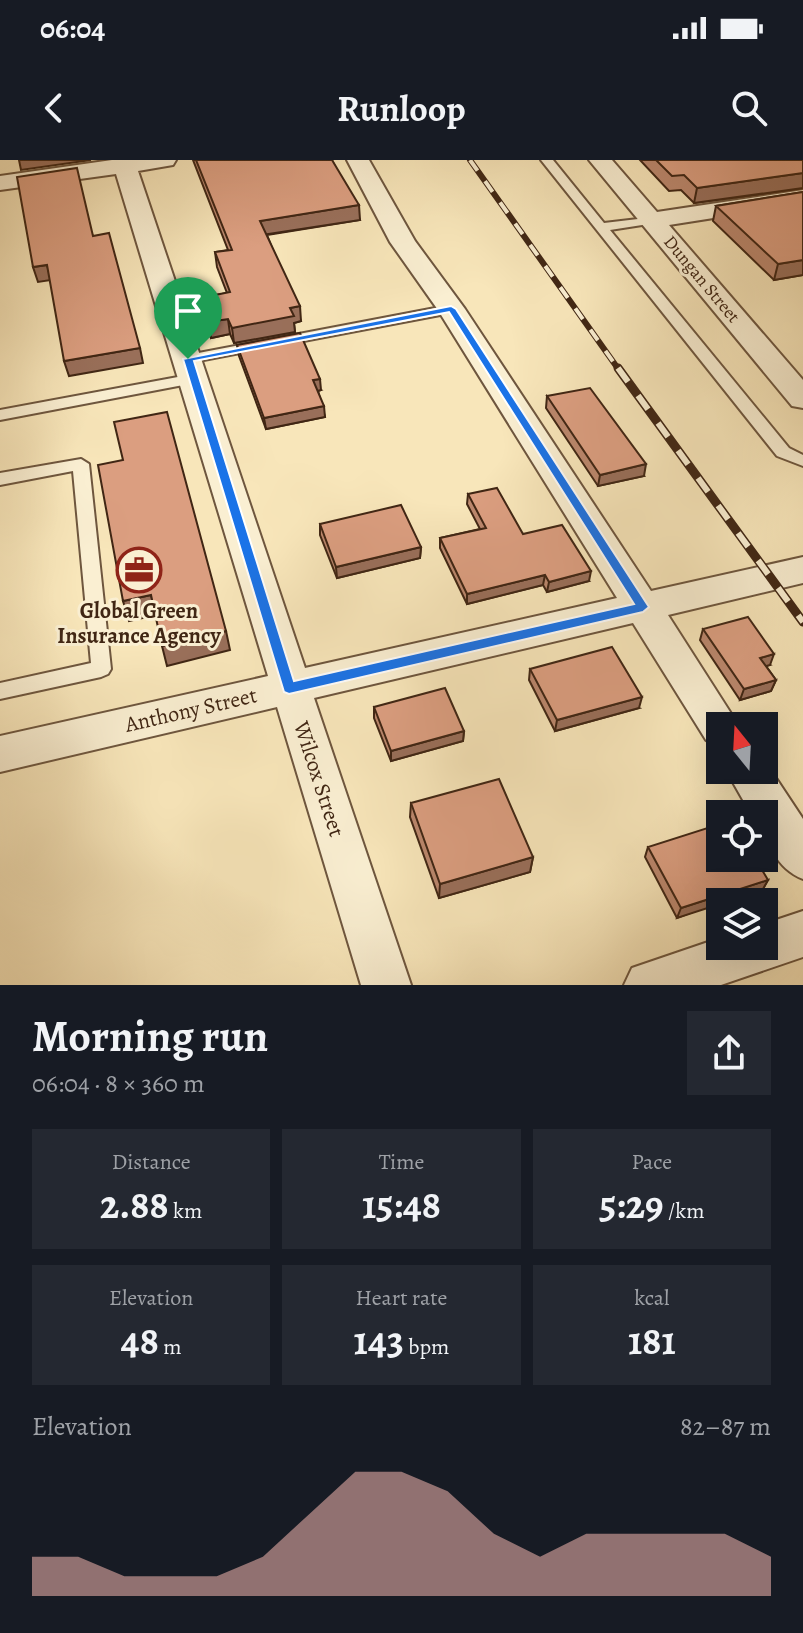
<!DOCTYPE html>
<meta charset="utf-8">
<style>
:root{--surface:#171b24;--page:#242831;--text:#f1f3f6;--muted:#9ea1a6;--accent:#c59692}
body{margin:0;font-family:Alegreya,serif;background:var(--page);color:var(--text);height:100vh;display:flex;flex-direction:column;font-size:30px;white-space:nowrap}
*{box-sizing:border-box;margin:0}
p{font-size:26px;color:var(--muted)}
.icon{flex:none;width:44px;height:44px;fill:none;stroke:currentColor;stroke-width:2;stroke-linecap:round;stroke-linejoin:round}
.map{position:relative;height:825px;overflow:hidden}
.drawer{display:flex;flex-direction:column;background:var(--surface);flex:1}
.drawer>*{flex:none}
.needle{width:52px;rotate:342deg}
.fabs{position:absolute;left:706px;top:552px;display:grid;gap:16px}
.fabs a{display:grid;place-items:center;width:72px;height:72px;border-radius:0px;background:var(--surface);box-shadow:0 8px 32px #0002;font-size:40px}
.pin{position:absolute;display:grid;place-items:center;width:68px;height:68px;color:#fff;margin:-82px -34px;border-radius:50% 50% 50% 0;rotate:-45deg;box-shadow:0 0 8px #0007}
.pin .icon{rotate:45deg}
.round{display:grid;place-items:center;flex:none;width:84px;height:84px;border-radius:0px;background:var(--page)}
.headline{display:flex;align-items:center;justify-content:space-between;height:136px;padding:0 32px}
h1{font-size:44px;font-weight:700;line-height:60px}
.metrics{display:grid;grid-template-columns:repeat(3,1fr);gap:12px;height:136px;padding:8px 32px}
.metrics div{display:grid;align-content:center;border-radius:0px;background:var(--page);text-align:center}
.metrics b{font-size:40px;font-weight:700}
.metrics small{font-size:22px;font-weight:400}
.metrics p{font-size:22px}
.chart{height:224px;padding:16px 32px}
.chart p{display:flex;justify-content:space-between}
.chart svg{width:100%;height:144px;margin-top:8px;fill:var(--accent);opacity:.7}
.status{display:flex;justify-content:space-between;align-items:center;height:56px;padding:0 40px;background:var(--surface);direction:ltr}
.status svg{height:22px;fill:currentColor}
header{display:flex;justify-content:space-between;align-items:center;height:104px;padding:0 32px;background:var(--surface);font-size:36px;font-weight:700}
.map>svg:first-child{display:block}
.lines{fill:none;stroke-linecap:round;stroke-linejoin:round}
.lane-casing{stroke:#6e563e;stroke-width:4}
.street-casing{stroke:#6e563e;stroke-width:4}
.lane{fill:#faefd2;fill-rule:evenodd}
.street{fill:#faefd2;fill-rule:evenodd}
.rail-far1-casing{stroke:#402614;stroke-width:6}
.rail-casing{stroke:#402614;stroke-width:9}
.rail-far1{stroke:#faefd2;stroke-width:4;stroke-dasharray:13;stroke-linecap:butt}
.rail{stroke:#faefd2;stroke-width:6;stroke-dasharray:17;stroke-linecap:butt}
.wall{fill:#bc886e;stroke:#402614;stroke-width:2}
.shaded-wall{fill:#996f5a;stroke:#402614;stroke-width:2}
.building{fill:#db9e80;stroke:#402614;stroke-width:2}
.route{fill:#1a73e8;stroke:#fff;stroke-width:2;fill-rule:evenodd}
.labels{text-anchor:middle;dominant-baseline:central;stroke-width:6;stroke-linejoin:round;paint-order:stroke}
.far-street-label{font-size:18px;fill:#402614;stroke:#faefd2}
.poi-label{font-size:22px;font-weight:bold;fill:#402614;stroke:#faefd2}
.street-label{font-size:22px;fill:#402614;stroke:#faefd2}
</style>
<div class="status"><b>06:04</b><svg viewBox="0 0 49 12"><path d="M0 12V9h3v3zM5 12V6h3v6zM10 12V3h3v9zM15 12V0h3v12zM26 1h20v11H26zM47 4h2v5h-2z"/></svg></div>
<header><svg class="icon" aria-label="back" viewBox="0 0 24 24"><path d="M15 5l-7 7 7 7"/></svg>Runloop<svg class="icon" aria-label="search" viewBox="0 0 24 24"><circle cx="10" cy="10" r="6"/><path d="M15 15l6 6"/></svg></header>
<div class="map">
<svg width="803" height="825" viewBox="0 0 803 825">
<rect width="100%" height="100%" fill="#f8e6ba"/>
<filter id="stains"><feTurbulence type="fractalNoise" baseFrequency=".0025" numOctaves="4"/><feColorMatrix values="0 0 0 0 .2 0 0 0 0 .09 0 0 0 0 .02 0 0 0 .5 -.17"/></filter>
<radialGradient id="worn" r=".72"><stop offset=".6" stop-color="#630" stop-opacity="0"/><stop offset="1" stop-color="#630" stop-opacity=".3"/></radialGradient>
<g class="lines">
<g class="lane-casing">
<path id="lane" d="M 541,0 L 553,0 L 604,63 L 655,57 L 655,63 L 610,70 L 789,288 L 803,295 L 803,306 L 777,296 Z
M 451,145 L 458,149 L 456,152 L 188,203 L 181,199 L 188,195 Z
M 194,214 L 201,219 L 199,222 L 0,260 L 0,250 Z
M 81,299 L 89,304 L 111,509 L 108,514 L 101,517 L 0,539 L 0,523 L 91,503 L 73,311 L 0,325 L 0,313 Z"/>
</g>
<g class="street-casing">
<path id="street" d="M 112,0 L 176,0 L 173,5 L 138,11 L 305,508 L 617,438 L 438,150 L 390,82 L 347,0 L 369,0 L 415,81 L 465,149 L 651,431 L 803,397 L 803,423 L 668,455 L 739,566 L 720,566 L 720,585 L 706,580 L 633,463 L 314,538 L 411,825 L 361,825 L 277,547 L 0,612 L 0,576 L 268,516 L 116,14 L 0,30 L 0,16 Z
M 589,0 L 612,0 L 657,52 L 803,30 L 803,44 L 669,65 L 803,220 L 803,248 L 792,246 Z
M 764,600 L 803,659 L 803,719 C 777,709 764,681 764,654 L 751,654 L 726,610 L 764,610 Z
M 803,751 L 803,797 L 721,825 L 624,825 L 632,808 L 720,778 L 720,786 L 764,786 L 764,764 Z"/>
</g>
<use href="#lane" class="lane"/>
<use href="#street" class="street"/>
<g class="rail-far1-casing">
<path id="rail-far1" d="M 470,0 L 619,210"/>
</g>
<g class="rail-casing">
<path id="rail" d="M 618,208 L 803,462"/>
</g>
<use href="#rail-far1" class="rail-far1"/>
<use href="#rail" class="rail"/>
</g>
<path class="wall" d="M 193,0 L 332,0 L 360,60 L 267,75 L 301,161 L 294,163 L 295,172 L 234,183 L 230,174 L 211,178 L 202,153 L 200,138 L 227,133 L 217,107 L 215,92 L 228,90 Z
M 640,0 L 803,0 L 803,28 L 694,43 L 681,30 L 669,31 Z
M 803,32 L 803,115 L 774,120 L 713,61 L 716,46 Z
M 237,185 L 321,230 L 318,231 L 325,257 L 266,269 L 239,196 Z
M 547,236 L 644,316 L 598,326 L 546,248 Z
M 468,334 L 523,374 L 589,421 L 547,432 L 543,425 L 467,444 L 440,388 L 440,378 L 480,369 L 467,344 Z
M 320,364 L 421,387 L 420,398 L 337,418 L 320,375 Z
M 703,469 L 770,505 L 766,506 L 776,520 L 771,531 L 740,540 L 700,480 Z
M 530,509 L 639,548 L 555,571 L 529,520 Z
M 374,547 L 464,571 L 463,581 L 391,601 L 374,558 Z
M 411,643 L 533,697 L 530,712 L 439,738 L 410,657 Z
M 648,687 L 768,720 L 763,729 L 725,742 L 720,742 L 677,758 L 645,697 Z"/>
<path class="shaded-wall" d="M 19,0 L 91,0 L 21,10 Z
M 803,13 L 803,28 L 694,43 L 697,28 Z
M 359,45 L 360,60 L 262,75 L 260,61 Z
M 803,100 L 803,115 L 774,120 L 778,104 Z
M 47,105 L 51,120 L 38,122 L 33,107 Z
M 300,146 L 301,161 L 294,163 L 295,172 L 234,183 L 232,168 L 290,148 Z
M 228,159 L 230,174 L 211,178 L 208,162 Z
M 140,188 L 143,203 L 69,216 L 64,201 Z
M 320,219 L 321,230 L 314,232 L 313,220 Z
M 324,246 L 325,257 L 266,269 L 264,258 Z
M 646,304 L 644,316 L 598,326 L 600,315 Z
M 421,387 L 420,398 L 337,418 L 336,407 Z
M 591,411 L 589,421 L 547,432 L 549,422 Z
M 545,415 L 543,425 L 467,444 L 467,434 Z
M 151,435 L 156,455 L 129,461 L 123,441 Z
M 226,471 L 230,490 L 167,506 L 162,486 Z
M 774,494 L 770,505 L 756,509 L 760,498 Z
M 776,520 L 771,531 L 740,540 L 744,529 Z
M 642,537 L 639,548 L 555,571 L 557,560 Z
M 464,571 L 463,581 L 391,601 L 391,591 Z
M 533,697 L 530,712 L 439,738 L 440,724 Z
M 768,720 L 763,729 L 725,742 L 720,742 L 720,744 L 677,758 L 681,748 Z"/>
<path class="building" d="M 196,0 L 332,0 L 359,45 L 260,61 L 300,146 L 290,148 L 294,156 L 232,168 L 228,159 L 208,162 L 200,138 L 230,132 L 215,92 L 232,90 Z
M 656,0 L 803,0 L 803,13 L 697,28 L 684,15 L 672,16 Z
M 77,8 L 93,76 L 109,73 L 140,188 L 64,201 L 47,105 L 33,107 L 17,17 Z
M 803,32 L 803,100 L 778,104 L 716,46 Z
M 300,173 L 320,219 L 313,220 L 324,246 L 264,258 L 237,185 Z
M 590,228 L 646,304 L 600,315 L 547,236 Z
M 167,252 L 226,471 L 162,486 L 151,435 L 123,441 L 98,305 L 123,300 L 114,262 Z
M 497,328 L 523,374 L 562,365 L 591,411 L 549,422 L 545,415 L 467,434 L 440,378 L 486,368 L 468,334 Z
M 401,345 L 421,387 L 336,407 L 320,364 Z
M 748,457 L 774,494 L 760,498 L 776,520 L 744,529 L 703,469 Z
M 612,487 L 642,537 L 557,560 L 530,509 Z
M 445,528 L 464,571 L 391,591 L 374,547 Z
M 499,619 L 533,697 L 440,724 L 411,643 Z
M 720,664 L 720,698 L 755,698 L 768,720 L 681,748 L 648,687 Z"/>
<path class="route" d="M 451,146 L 456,149 L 649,447 L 643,452 L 289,534 L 284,532 L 183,199 ZM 449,152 L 634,444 L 294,521 L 194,201 Z"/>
<defs>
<g id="office-ring" transform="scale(2.3)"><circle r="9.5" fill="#faefd2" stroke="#8f2418" stroke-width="1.5"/><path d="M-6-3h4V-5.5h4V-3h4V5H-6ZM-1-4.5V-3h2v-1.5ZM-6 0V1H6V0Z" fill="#8f2418"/></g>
</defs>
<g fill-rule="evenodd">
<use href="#office-ring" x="139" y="410"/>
</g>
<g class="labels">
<g class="far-street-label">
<text transform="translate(702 119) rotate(50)">Dungan Street</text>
</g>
<g class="poi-label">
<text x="139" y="451">Global Green<tspan x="139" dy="25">Insurance Agency</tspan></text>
</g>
<g class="street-label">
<text transform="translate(191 550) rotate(-13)">Anthony Street</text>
<text transform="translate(319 619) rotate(72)">Wilcox Street</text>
</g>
</g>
<rect width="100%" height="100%" filter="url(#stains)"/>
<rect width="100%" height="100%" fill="url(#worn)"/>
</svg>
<div class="fabs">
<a><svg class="needle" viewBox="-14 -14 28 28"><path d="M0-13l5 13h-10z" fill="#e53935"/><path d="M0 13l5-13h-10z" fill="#9ea1a6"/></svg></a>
<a><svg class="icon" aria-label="locate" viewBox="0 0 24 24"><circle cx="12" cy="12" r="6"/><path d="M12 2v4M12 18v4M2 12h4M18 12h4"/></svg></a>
<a><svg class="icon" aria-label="layers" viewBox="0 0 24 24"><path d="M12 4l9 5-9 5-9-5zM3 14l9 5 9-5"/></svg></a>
</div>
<div class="pin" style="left:188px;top:199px;background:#1e9e55"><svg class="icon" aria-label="arrive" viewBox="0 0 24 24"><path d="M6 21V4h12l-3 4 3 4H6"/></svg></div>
</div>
<section class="drawer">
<div class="headline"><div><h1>Morning run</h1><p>06:04 · 8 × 360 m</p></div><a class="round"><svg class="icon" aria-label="share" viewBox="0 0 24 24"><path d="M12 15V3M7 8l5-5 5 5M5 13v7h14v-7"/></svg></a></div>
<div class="metrics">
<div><p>Distance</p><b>2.88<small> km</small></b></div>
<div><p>Time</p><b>15:48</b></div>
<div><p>Pace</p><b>5:29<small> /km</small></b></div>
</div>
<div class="metrics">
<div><p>Elevation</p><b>48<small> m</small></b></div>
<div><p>Heart rate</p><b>143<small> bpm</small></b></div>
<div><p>kcal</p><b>181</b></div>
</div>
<div class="chart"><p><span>Elevation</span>82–87 m</p>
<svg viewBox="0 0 160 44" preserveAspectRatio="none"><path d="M0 44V32L10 32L20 38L30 38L40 38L50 32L60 19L70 6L80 6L90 12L100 25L110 32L120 25L130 25L140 25L150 25L160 32V44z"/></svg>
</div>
</section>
